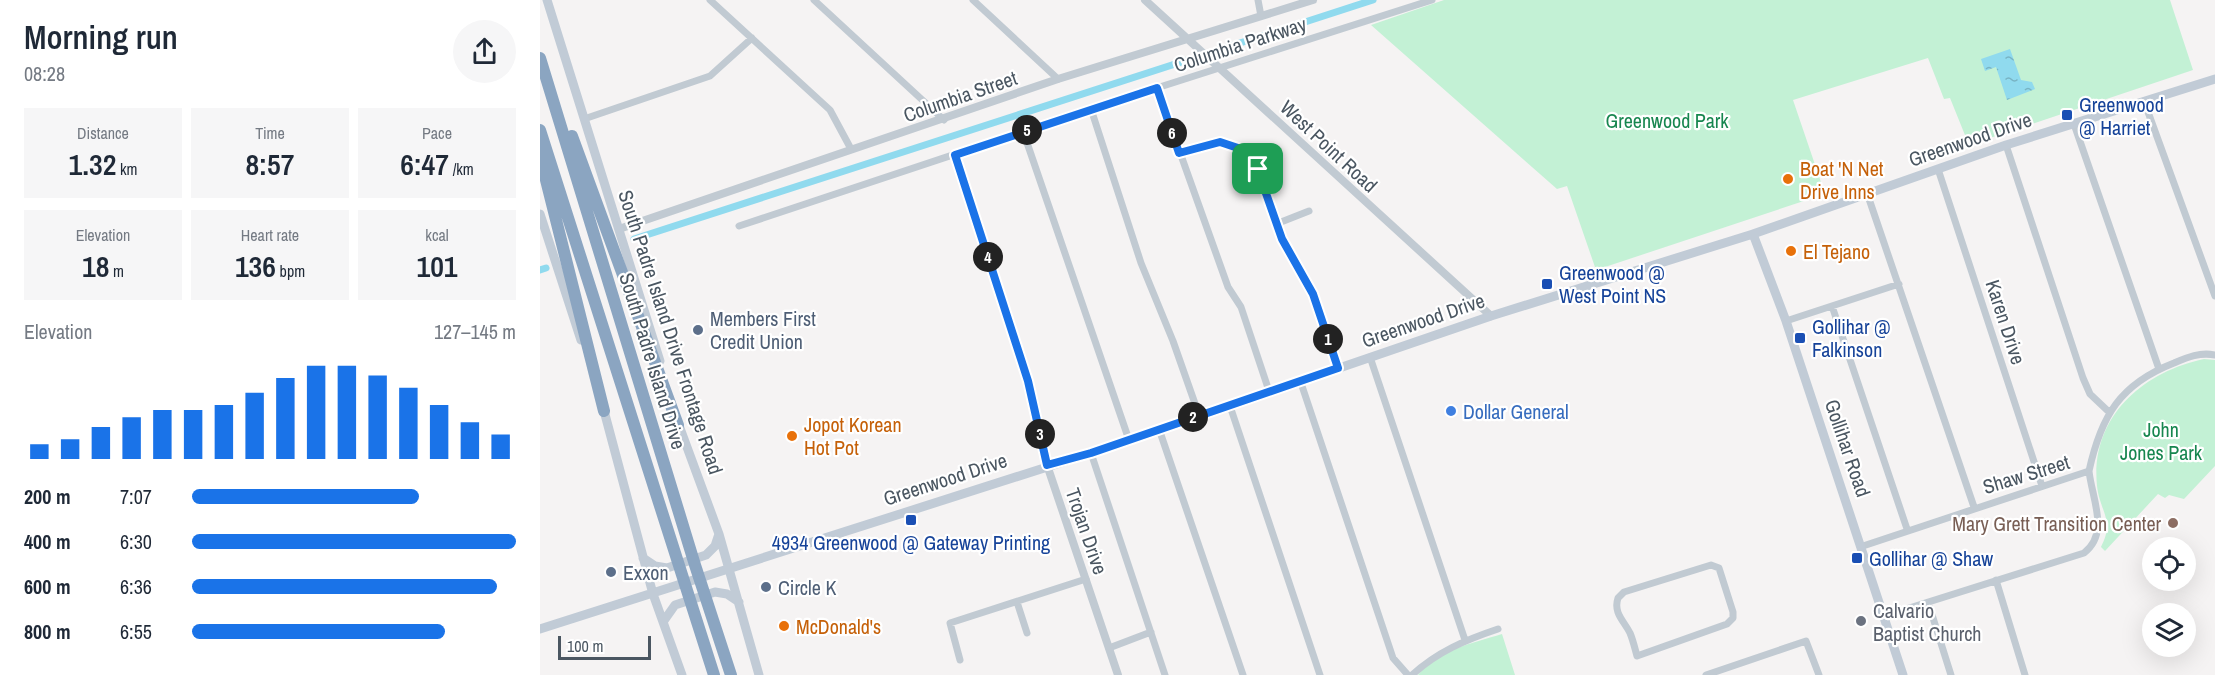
<!DOCTYPE html>
<meta charset="utf-8">
<style>
:root{--surface:#fff;--page:#f6f6f7;--text:#1f2937;--muted:#747a83;--accent:#1a73e8}
body{margin:0;font-family:"Archivo Narrow",sans-serif;background:var(--page);color:var(--text);height:100vh;display:flex;flex-direction:column;font-size:22px;white-space:nowrap}
*{box-sizing:border-box;margin:0}
p{font-size:20px;color:var(--muted)}
.icon{flex:none;width:33px;height:33px;fill:none;stroke:currentColor;stroke-width:2;stroke-linecap:round;stroke-linejoin:round}
.map{position:relative;flex:1;overflow:hidden}
.panel{display:flex;flex-direction:column;background:var(--surface);width:540px}
.panel>*{flex:none}
.tools{position:absolute;left:1602px;top:537px;display:grid;gap:12px}
.tools a{display:grid;place-items:center;width:54px;height:54px;border-radius:50%;background:var(--surface);box-shadow:0 6px 24px #0002;font-size:30px}
.scale{position:absolute;left:18px;bottom:15px;width:93px;box-sizing:border-box;padding-left:6px;border:3px solid #4a5661;border-top:0;font-size:16px;line-height:21px;white-space:nowrap;color:#4a5661;-webkit-text-stroke:4px #fff;paint-order:stroke}
.pin{position:absolute;display:grid;place-items:center;width:51px;height:51px;color:#fff;margin:-26px;border-radius:12px;box-shadow:0 3px 9px #0006}
.km{position:absolute;width:30px;height:30px;margin:-15px;border-radius:50%;background:#222;color:#fff;font-size:16px;line-height:30px;text-align:center}
.round{display:grid;place-items:center;flex:none;width:63px;height:63px;border-radius:32px;background:var(--page)}
.summary{display:flex;align-items:center;justify-content:space-between;height:102px;padding:0 24px}
h1{font-size:33px;font-weight:600;line-height:45px}
.figures{display:grid;grid-template-columns:repeat(3,1fr);gap:9px;height:102px;padding:6px 24px}
.figures div{display:grid;align-content:center;border-radius:0px;background:var(--page);text-align:center}
.figures b{font-size:30px;font-weight:600}
.figures small{font-size:16px;font-weight:400}
.figures p{font-size:16px}
.chart{height:168px;padding:12px 24px}
.chart p{display:flex;justify-content:space-between}
.chart svg{width:100%;height:108px;margin-top:6px;stroke:var(--accent);stroke-width:6}
ul{padding:0 24px;list-style:none;font-size:20px}
li{display:grid;grid-template-columns:96px 72px 1fr;align-items:center;height:45px}
li i{height:15px;border-radius:8px;background:var(--accent)}
main{display:flex;flex:1;min-height:0}
.map>svg:first-child{display:block}
.green{fill:#c3f1d5}
.water{fill:url(#water-ripples)}
.lines{fill:none;stroke-linecap:round;stroke-linejoin:round}
.canal{stroke:#90daee;stroke-width:7}
.minor{stroke:#c1cad2;stroke-width:7}
.tertiary{stroke:#c1cad2;stroke-width:8}
.secondary{stroke:#c1cbd6;stroke-width:9}
.motorway{stroke:#8ba5c1;stroke-width:12}
.route-casing{stroke:#fff;stroke-width:12}
.route{stroke:#1a73e8;stroke-width:8}
.transit-dot{fill:#1a4fb4;stroke:#fff;stroke-width:2}
.food-dot{fill:#e8710a;stroke:#fff;stroke-width:2}
.service-dot{fill:#5c6f8a;stroke:#fff;stroke-width:2}
.shop-dot{fill:#3f7fe0;stroke:#fff;stroke-width:2}
.education-dot{fill:#8d6e63;stroke:#fff;stroke-width:2}
.worship-dot{fill:#6b7280;stroke:#fff;stroke-width:2}
.labels{text-anchor:middle;dominant-baseline:central;stroke-width:4.5;stroke-linejoin:round;paint-order:stroke}
.street-label{font-size:20px;fill:#4a5661;stroke:#fff}
.transit-label{font-size:20px;fill:#164399;stroke:#fff;text-anchor:start}
.park-label{font-size:20px;fill:#17864f;stroke:#fff}
.food-label{font-size:20px;fill:#c56008;stroke:#fff;text-anchor:start}
.service-label{font-size:20px;fill:#4e5e75;stroke:#fff;text-anchor:start}
.shop-label{font-size:20px;fill:#366cbe;stroke:#fff;text-anchor:start}
.education-label{font-size:20px;fill:#785e54;stroke:#fff;text-anchor:end}
.worship-label{font-size:20px;fill:#5b616d;stroke:#fff;text-anchor:start}
</style>
<main>
<section class="panel">
<div class="summary"><div><h1>Morning run</h1><p>08:28</p></div><a class="round"><svg class="icon" aria-label="share" viewBox="0 0 24 24"><path d="M12 15V3M7 8l5-5 5 5M5 13v7h14v-7"/></svg></a></div>
<div class="figures">
<div><p>Distance</p><b>1.32<small> km</small></b></div>
<div><p>Time</p><b>8:57</b></div>
<div><p>Pace</p><b>6:47<small> /km</small></b></div>
</div>
<div class="figures">
<div><p>Elevation</p><b>18<small> m</small></b></div>
<div><p>Heart rate</p><b>136<small> bpm</small></b></div>
<div><p>kcal</p><b>101</b></div>
</div>
<div class="chart"><p><span>Elevation</span>127–145 m</p>
<svg viewBox="0 0 160 44" preserveAspectRatio="none"><path d="M5 44V38M15 44V36M25 44V31M35 44V27M45 44V24M55 44V24M65 44V22M75 44V17M85 44V11M95 44V6M105 44V6M115 44V10M125 44V15M135 44V22M145 44V29M155 44V34"/></svg>
</div>
<ul>
<li><b>200 m</b>7:07<i style="width:70%"></i></li>
<li><b>400 m</b>6:30<i style="width:100%"></i></li>
<li><b>600 m</b>6:36<i style="width:94%"></i></li>
<li><b>800 m</b>6:55<i style="width:78%"></i></li>
</ul>
</section>
<div class="map">
<svg width="1675" height="675" viewBox="0 0 1675 675">
<defs>
<pattern id="water-ripples" width="26" height="14" patternUnits="userSpaceOnUse" patternTransform="scale(1.5)"><rect width="26" height="14" fill="#90daee"/><path d="M2 4q2-2 4 0t4 0M15 11q2-2 4 0t4 0" fill="none" stroke="#78b4c4"/></pattern>
</defs>
<rect width="100%" height="100%" fill="#f5f3f3"/>
<path class="green" d="M 904,0 L 1630,0 L 1653,70 L 1429,145 L 1410,98 L 1404,99 L 1388,58 L 1253,100 L 1285,194 L 1056,270 L 1027,186 L 1017,189 L 831,25 Z
M 1664,359 L 1675,360 L 1675,466 L 1644,499 L 1629,495 L 1625,498 L 1618,494 L 1565,551 L 1561,547 C 1575,520 1560,512 1557,486 C 1550,418 1602,372 1664,359 Z
M 962,634 L 975,675 L 878,675 C 898,650 933,643 962,634 Z"/>
<path class="water" d="M 1470,49 L 1481,80 L 1492,82 L 1495,89 L 1467,100 L 1456,67 L 1445,71 L 1441,59 Z"/>
<g class="lines">
<path class="canal" d="M 94,239 L 833,0
M 0,270 L 6,268"/>
<path class="minor" d="M 170,0 L 290,110 L 311,149
M 274,0 L 404,120
M 433,0 L 518,79
M 718,0 L 721,16
M 617,88 L 688,287 L 701,307 L 729,391
M 1604,101 L 1675,296
M 551,109 L 601,263 L 633,341 L 659,415
M 44,119 L 170,76 L 212,38
M 1534,124 L 1619,369
M 483,131 L 589,440
M 1466,145 L 1543,378 L 1550,394 L 1569,412
M 639,153 L 680,142 L 701,149 L 715,162 L 743,239 L 773,294 L 798,368
M 415,155 L 488,381 L 507,465
M 1398,169 L 1502,486
M 1327,193 L 1434,507
M 736,224 L 769,211
M 199,226 L 551,109 L 892,0
M 1292,306 L 1367,529
M 1246,321 L 1359,284
M 830,357 L 925,640
M 760,380 L 853,658 L 868,675
M 690,406 L 780,675
M 619,429 L 703,675
M 551,453 L 625,675
M 1323,546 L 1549,471 C 1561,416 1580,384 1634,363 C 1648,357 1660,352 1675,355
M 1171,565 L 1179,568 L 1193,612 L 1193,618 L 1187,624 L 1097,656 C 1095,649 1093,640 1090,633 C 1084,621 1073,613 1078,598 L 1084,592 Z
M 1456,580 L 1485,675
M 477,602 L 487,633
M 1388,602 L 1411,675
M 1344,616 L 1544,553 C 1570,533 1552,499 1549,471
M 569,648 L 611,632
M 420,660 L 410,623 L 546,579
M 872,675 C 897,652 925,640 958,629
M 1166,675 L 1266,641 L 1279,675"/>
<path class="tertiary" d="M 605,0 L 951,316
M 79,229 L 518,79 L 773,0
M 507,465 L 578,675"/>
<path class="secondary" d="M 7,0 L 120,361
M 0,214 L 41,340
M 1213,234 L 1246,321 L 1363,675
M 63,407 L 113,594 L 142,675
M 137,420 L 179,534 L 219,675
M 103,558 L 115,566 L 127,568 L 166,555 L 175,546 L 179,534
M 123,622 L 135,605 L 175,592 L 187,594 L 199,602
M 0,629 L 551,453 L 951,316 L 1213,234 L 1466,145 L 1675,79"/>
<path class="motorway" d="M 0,58 L 155,565 L 191,675
M 0,130 L 174,675
M 32,136 L 138,425
M 0,156 L 64,411"/>
</g>
<g class="lines">
<g class="route-casing">
<path id="route" d="M 617,88 L 639,153 L 680,142 L 701,149 L 715,162 L 742,239 L 773,294 L 798,368 L 551,453 L 507,465 L 488,381 L 415,155 Z"/>
</g>
<use href="#route" class="route"/>
</g>
<g class="transit-dot">
<rect x="1521" y="109" width="12" height="12" rx="3"/>
<rect x="1001" y="278" width="12" height="12" rx="3"/>
<rect x="1254" y="332" width="12" height="12" rx="3"/>
<rect x="365" y="514" width="12" height="12" rx="3"/>
<rect x="1311" y="552" width="12" height="12" rx="3"/>
</g>
<g class="food-dot">
<circle cx="1248" cy="179" r="6"/>
<circle cx="1251" cy="251" r="6"/>
<circle cx="252" cy="436" r="6"/>
<circle cx="244" cy="626" r="6"/>
</g>
<g class="service-dot">
<circle cx="158" cy="330" r="6"/>
<circle cx="71" cy="572" r="6"/>
<circle cx="226" cy="587" r="6"/>
</g>
<circle class="shop-dot" cx="911" cy="411" r="6"/>
<circle class="education-dot" cx="1633" cy="523" r="6"/>
<circle class="worship-dot" cx="1321" cy="621" r="6"/>
<g class="labels">
<g class="street-label">
<text transform="translate(700 44) rotate(-18)">Columbia Parkway</text>
<text transform="translate(420 96) rotate(-19)">Columbia Street</text>
<text transform="translate(1430 139) rotate(-19)">Greenwood Drive</text>
<text transform="translate(789 146) rotate(43)">West Point Road</text>
<text transform="translate(883 320) rotate(-19)">Greenwood Drive</text>
<text transform="translate(1466 322) rotate(72)">Karen Drive</text>
<text transform="translate(131 332) rotate(72)">South Padre Island Drive Frontage Road</text>
<text transform="translate(113 361) rotate(73)">South Padre Island Drive</text>
<text transform="translate(1308 448) rotate(71)">Gollihar Road</text>
<text transform="translate(1486 474) rotate(-17)">Shaw Street</text>
<text transform="translate(405 479) rotate(-18)">Greenwood Drive</text>
<text transform="translate(547 531) rotate(71)">Trojan Drive</text>
</g>
<g class="transit-label">
<text x="1539" y="104">Greenwood<tspan x="1539" dy="23">@ Harriet</tspan></text>
<text x="1019" y="272">Greenwood @<tspan x="1019" dy="23">West Point NS</tspan></text>
<text x="1272" y="326">Gollihar @<tspan x="1272" dy="23">Falkinson</tspan></text>
<text x="371" y="542" text-anchor="middle">4934 Greenwood @ Gateway Printing</text>
<text x="1329" y="558">Gollihar @ Shaw</text>
</g>
<g class="park-label">
<text x="1127" y="120">Greenwood Park</text>
<text x="1621" y="429">John<tspan x="1621" dy="23">Jones Park</tspan></text>
</g>
<g class="food-label">
<text x="1260" y="168">Boat 'N Net<tspan x="1260" dy="23">Drive Inns</tspan></text>
<text x="1263" y="251">El Tejano</text>
<text x="264" y="424">Jopot Korean<tspan x="264" dy="23">Hot Pot</tspan></text>
<text x="256" y="626">McDonald's</text>
</g>
<g class="service-label">
<text x="170" y="318">Members First<tspan x="170" dy="23">Credit Union</tspan></text>
<text x="83" y="572">Exxon</text>
<text x="238" y="587">Circle K</text>
</g>
<g class="shop-label">
<text x="923" y="411">Dollar General</text>
</g>
<g class="education-label">
<text x="1621" y="523">Mary Grett Transition Center</text>
</g>
<g class="worship-label">
<text x="1333" y="610">Calvario<tspan x="1333" dy="23">Baptist Church</tspan></text>
</g>
</g>
</svg>
<div class="tools">
<a><svg class="icon" aria-label="locate" viewBox="0 0 24 24"><circle cx="12" cy="12" r="6"/><path d="M12 2v4M12 18v4M2 12h4M18 12h4"/></svg></a>
<a><svg class="icon" aria-label="layers" viewBox="0 0 24 24"><path d="M12 4l9 5-9 5-9-5zM3 14l9 5 9-5"/></svg></a>
</div>
<div class="scale">100 m</div>
<div class="pin" style="left:718px;top:169px;background:#1e9e55"><svg class="icon" aria-label="arrive" viewBox="0 0 24 24"><path d="M6 21V4h12l-3 4 3 4H6"/></svg></div>
<b class="km" style="left:788px;top:339px">1</b>
<b class="km" style="left:653px;top:417px">2</b>
<b class="km" style="left:500px;top:434px">3</b>
<b class="km" style="left:448px;top:257px">4</b>
<b class="km" style="left:487px;top:130px">5</b>
<b class="km" style="left:632px;top:133px">6</b>
</div>
</main>
